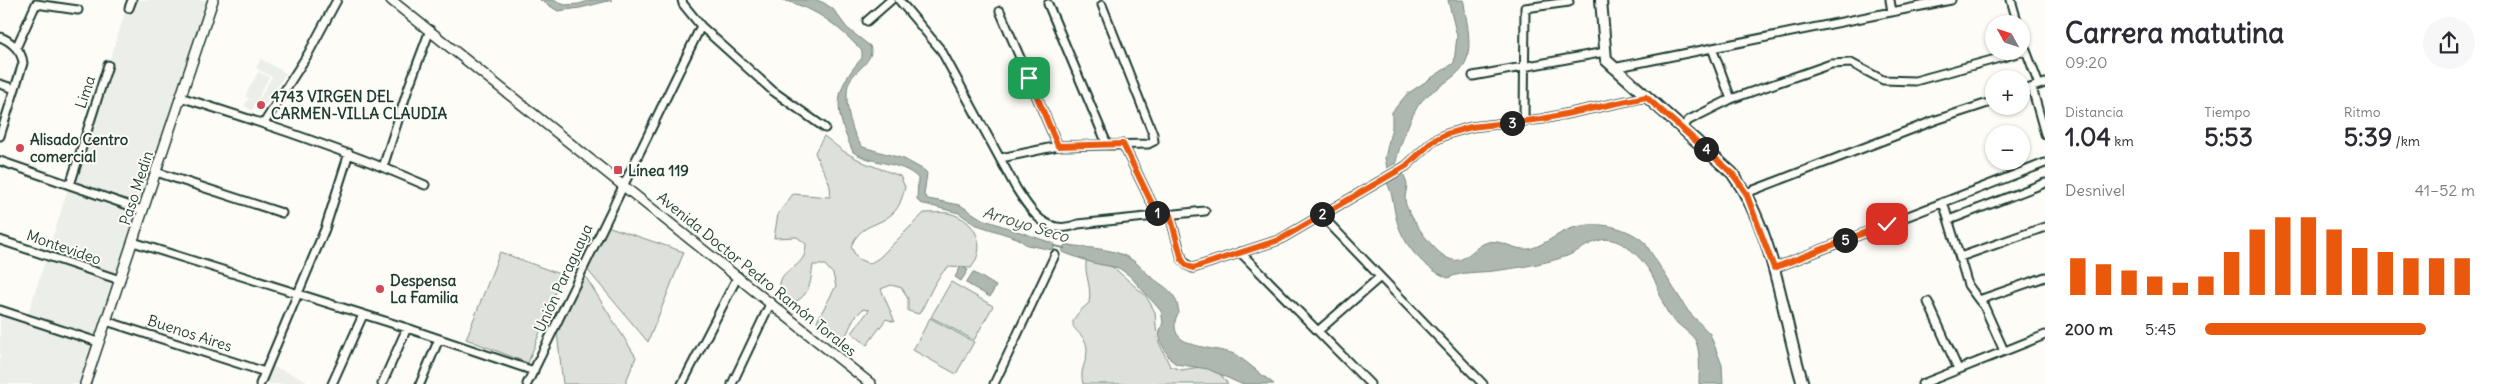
<!DOCTYPE html>
<html lang="es">
<meta charset="utf-8">
<style>
:root{--surface:#fff;--page:#f7f7f7;--text:#2b2b33;--muted:#7c7c81;--accent:#ea580c}
body{margin:0;font-family:Delius,sans-serif;background:var(--page);color:var(--text);height:100vh;display:flex;flex-direction:column;font-size:19px;white-space:nowrap}
*{box-sizing:border-box;margin:0}
p{font-size:16px;color:var(--muted)}
.icon{flex:none;width:28px;height:28px;fill:none;stroke:currentColor;stroke-width:2;stroke-linecap:round;stroke-linejoin:round}
.map{position:relative;flex:1;overflow:hidden}
.details{display:flex;flex-direction:column;background:var(--surface);width:450px}
.details>*{flex:none}
.needle{width:32px;rotate:310deg}
.buttons{position:absolute;left:1985px;top:15px;display:grid;gap:10px}
.buttons a{display:grid;place-items:center;width:45px;height:45px;border-radius:50%;background:var(--surface);box-shadow:0 1px 4px #0004;font-size:25px}
.pin{position:absolute;display:grid;place-items:center;width:42px;height:42px;color:#fff;margin:-21px;border-radius:10px;box-shadow:0 2px 8px #0006}
.km{position:absolute;width:25px;height:25px;margin:-12px;border-radius:50%;background:#222;color:#fff;font-size:14px;line-height:25px;text-align:center}
.round{display:grid;place-items:center;flex:none;width:52px;height:52px;border-radius:26px;background:var(--page)}
.head{display:flex;align-items:center;justify-content:space-between;height:85px;padding:0 20px}
h1{font-size:28px;font-weight:700;line-height:38px}
.metrics{display:grid;grid-template-columns:repeat(3,1fr);gap:8px;height:85px;padding:5px 20px}
.metrics div{display:grid;align-content:center}
.metrics b{font-size:25px;font-weight:700}
.metrics small{font-size:14px;font-weight:400}
.metrics p{font-size:14px}
.chart{height:140px;padding:10px 20px}
.chart p{display:flex;justify-content:space-between}
.chart svg{width:100%;height:90px;margin-top:5px;stroke:var(--accent);stroke-width:6}
ul{padding:0 20px;list-style:none;font-size:16px}
li{display:grid;grid-template-columns:80px 60px 1fr;align-items:center;height:38px}
li i{height:12px;border-radius:6px;background:var(--accent)}
main{display:flex;flex:1;min-height:0}
.map>svg:first-child{display:block}
.built{fill:#eceee9}
.green{fill:#dde0db;stroke:#7e8e88}
.water{fill:#aeb8b1;stroke:#75877f}
.lines{fill:none;stroke-linecap:round;stroke-linejoin:round}
.stream{stroke:#75877f;stroke-width:2}
.minor-casing{stroke:#1f3d34;stroke-width:11}
.tertiary-casing{stroke:#1f3d34;stroke-width:12}
.secondary-casing{stroke:#1f3d34;stroke-width:14}
.minor{stroke:#fdfcf7;stroke-width:7}
.tertiary{stroke:#fdfcf7;stroke-width:9}
.secondary{stroke:#fdfcf7;stroke-width:10}
.route-casing{stroke:#fff;stroke-width:10}
.route{stroke:#ea580c;stroke-width:6}
.poi-dot{fill:#d1495b;stroke:#fdfcf7;stroke-width:2}
.labels{text-anchor:middle;dominant-baseline:central;stroke-width:4;stroke-linejoin:round;paint-order:stroke}
.street-label{font-size:15px;fill:#1f3d34;stroke:#fdfcf7}
.poi-label{font-size:15px;font-weight:bold;fill:#1f3d34;stroke:#fdfcf7;text-anchor:start}
.water-label{font-size:16px;font-style:italic;fill:#435c53;stroke:#fdfcf7}
</style>
<main>
<div class="map">
<svg width="2045" height="384" viewBox="0 0 2045 384">
<rect width="100%" height="100%" fill="#fdfcf7"/>
<filter id="ink" filterUnits="userSpaceOnUse"><feTurbulence type="fractalNoise" baseFrequency=".02" numOctaves="2"/><feDisplacementMap in="SourceGraphic" scale="10" xChannelSelector="R" yChannelSelector="G"/><feConvolveMatrix kernelMatrix="1 2 1 2 8 2 1 2 1" color-interpolation-filters="sRGB"/></filter>
<g filter="url(#ink)">
<path class="built" d="M 129,0 L 214,0 L 84,384 L 0,384 L 0,308 L 27,317 Z
M 261,59 L 286,73 L 261,112 L 254,108 L 272,77 L 256,68 Z
M 258,72 L 269,77 L 252,110 L 244,106 L 248,99 L 253,101 L 245,96 Z
M 271,366 L 306,380 L 305,384 L 271,384 L 265,382 Z"/>
<path class="green" d="M 824,136 L 843,151 L 865,163 L 900,176 L 905,187 C 903,195 900,207 893,213 C 877,228 860,223 851,247 L 857,258 L 869,264 L 879,258 L 924,213 C 932,213 941,212 948,213 C 976,219 988,246 971,268 L 948,267 C 934,279 929,298 919,314 L 908,311 L 908,299 L 902,288 L 891,285 L 881,289 L 895,322 L 886,319 L 867,345 L 852,333 L 869,310 L 863,309 L 854,318 L 844,340 L 823,331 L 817,321 L 836,286 L 833,274 L 825,265 L 813,265 C 810,286 810,296 789,305 L 780,298 C 776,267 793,275 804,256 C 805,253 806,248 806,244 L 797,237 L 774,238 L 778,214 L 793,194 L 830,197 C 833,180 820,169 815,152 Z
M 604,225 L 684,252 L 648,342 L 585,267 Z
M 500,252 L 562,275 L 528,363 L 466,339 Z
M 1088,255 L 1114,268 L 1146,296 L 1155,312 L 1157,338 L 1170,366 L 1181,370 L 1213,365 L 1228,384 L 1083,384 C 1079,368 1087,364 1087,350 C 1087,327 1054,332 1089,303 C 1093,285 1081,270 1088,255 Z
M 582,271 L 636,357 L 625,384 L 563,384 L 556,324 Z
M 951,282 L 993,306 L 974,340 L 931,317 Z
M 930,318 L 974,342 L 956,374 L 913,350 Z"/>
<path class="water" d="M 540,0 L 553,0 L 565,5 L 579,4 L 591,0 L 612,0 L 580,8 L 558,11 Z
M 783,0 L 817,0 L 824,3 L 833,9 L 847,28 L 870,46 C 876,60 854,71 849,82 C 843,97 851,136 863,147 L 904,159 L 924,170 L 927,173 L 924,195 L 928,199 L 960,205 L 982,219 L 1055,244 L 1053,250 L 1027,245 L 1017,238 L 974,224 L 959,213 L 920,203 L 917,199 L 918,178 C 901,161 873,165 853,152 C 835,111 831,92 862,58 L 862,51 C 837,25 819,10 783,0 Z
M 1448,0 L 1463,0 L 1464,3 C 1466,19 1471,38 1468,54 C 1465,77 1433,86 1420,103 C 1412,113 1397,151 1396,163 L 1387,168 L 1385,158 L 1392,127 L 1392,112 L 1407,94 L 1454,63 L 1457,36 Z
M 1402,171 C 1404,176 1407,181 1407,186 C 1406,193 1404,197 1406,205 C 1412,220 1440,265 1459,260 C 1469,257 1477,245 1488,242 C 1502,239 1514,251 1529,249 C 1541,246 1552,238 1563,232 C 1588,219 1625,224 1645,243 L 1688,311 L 1710,334 L 1722,365 L 1723,384 L 1699,384 C 1699,372 1701,354 1696,342 C 1694,335 1676,324 1670,316 C 1662,305 1660,293 1655,281 C 1648,265 1630,244 1612,240 C 1597,236 1580,251 1567,256 C 1544,264 1517,268 1493,271 C 1477,273 1463,271 1448,278 C 1423,268 1403,245 1396,218 C 1393,205 1393,193 1386,181 Z
M 1065,244 C 1086,249 1111,247 1129,258 C 1138,263 1143,270 1150,276 C 1166,289 1176,290 1179,313 C 1175,318 1175,321 1175,327 C 1176,350 1222,347 1236,355 C 1249,363 1261,375 1274,384 L 1241,384 L 1208,369 L 1176,364 L 1170,359 L 1161,343 L 1159,334 L 1163,322 L 1161,311 L 1130,276 L 1119,268 L 1093,263 L 1062,252 Z
M 961,266 L 968,270 L 961,281 L 955,277 Z
M 973,272 L 996,286 L 990,297 L 966,283 Z"/>
<g class="lines">
<path class="stream" d="M 1054,246 L 1064,248"/>
<g class="minor-casing">
<path id="minor" d="M 899,0 L 941,50 L 1016,188 C 1031,212 1047,237 1078,224 L 1205,211
M 1890,0 L 1892,12
M 2011,0 L 2018,24
M 1048,4 L 1107,144
M 129,8 L 132,0
M 1000,11 L 1058,146
M 867,21 L 891,0
M 701,26 L 773,91 L 825,128
M 0,37 C 11,41 22,51 23,63 L 0,136
M 2021,37 L 2039,85
M 16,48 L 36,4 L 78,10
M 1712,48 L 1731,99
M 1613,68 L 1951,0
M 1473,76 L 1605,52
M 0,84 L 15,89
M 2032,88 L 2045,134
M 2021,91 L 2045,83
M 180,97 C 263,123 345,150 425,185
M 1524,121 L 1525,8 L 1569,2
M 264,123 L 308,54 L 337,0
M 1682,127 L 1689,120 L 1731,99 L 1831,64 L 1851,63 L 1883,80 L 1915,81 L 2025,51
M 1123,144 L 1158,216
M 1001,158 L 1058,146 L 1148,144 L 1154,141 L 1153,134 L 1102,5
M 0,161 L 142,210
M 383,167 L 409,86 L 430,30
M 156,172 L 282,213
M 70,185 L 108,65
M 1746,193 L 1936,120 L 1994,101
M 1943,202 L 1968,285 L 1979,300
M 1170,215 L 1182,259 L 1187,265 L 1193,268 L 1279,240 L 1406,166 L 1433,141 L 1447,134 L 1471,127 L 1542,119 L 1646,97
M 1321,215 L 1483,384
M 1949,220 L 2045,183
M 0,240 L 120,280
M 133,242 L 407,328 L 534,371
M 1240,252 L 1370,384
M 1960,257 L 2045,227
M 1774,268 L 2045,163
M 1928,302 L 1958,369
M 0,310 L 98,342
M 106,321 L 265,372
M 1318,331 L 1380,277
M 2004,351 L 1984,306 L 1979,300 L 2045,277
M 260,384 L 325,229 L 349,153
M 332,384 L 363,315
M 382,384 L 407,328
M 420,384 L 439,339
M 527,384 L 701,26 L 683,4 L 682,0
M 682,384 L 738,276
M 732,384 L 771,302
M 994,384 L 1055,255
M 1922,384 L 2045,335"/>
</g>
<g class="tertiary-casing">
<path id="tertiary" d="M 391,0 L 871,384
M 85,384 L 213,0"/>
</g>
<g class="secondary-casing">
<path id="secondary" d="M 1601,0 L 1606,60 L 1732,173 C 1776,234 1781,314 1803,384"/>
</g>
<use href="#minor" class="minor"/>
<use href="#tertiary" class="tertiary"/>
<use href="#secondary" class="secondary"/>
</g>
</g>
<g class="lines" filter="url(#ink)">
<g class="route-casing">
<path id="route" d="M 1029,78 L 1058,146 L 1123,144 L 1158,216 L 1170,215 L 1182,260 L 1186,265 L 1193,268 L 1279,240 L 1406,166 L 1433,141 L 1447,134 L 1471,127 L 1542,119 L 1646,97 L 1732,173 L 1746,193 L 1774,268 L 1887,224"/>
</g>
<use href="#route" class="route"/>
</g>
<g class="poi-dot">
<circle cx="261" cy="105" r="5"/>
<circle cx="20" cy="148" r="5"/>
<rect x="613" y="165" width="10" height="10" rx="2.5"/>
<circle cx="380" cy="289" r="5"/>
</g>
<g class="labels">
<g class="street-label">
<text transform="translate(85 92) rotate(-72)">Lima</text>
<text transform="translate(136 188) rotate(-72)">Paso Medin</text>
<text transform="translate(64 247) rotate(19)">Montevideo</text>
<text transform="translate(757 274) rotate(39)">Avenida Doctor Pedro Ramón Torales</text>
<text transform="translate(563 278) rotate(-65)">Unión Paraguaya</text>
<text transform="translate(190 333) rotate(18)">Buenos Aires</text>
</g>
<g class="poi-label">
<text x="271" y="96">4743 VIRGEN DEL<tspan x="271" dy="17">CARMEN-VILLA CLAUDIA</tspan></text>
<text x="30" y="139">Alisado Centro<tspan x="30" dy="17">comercial</tspan></text>
<text x="628" y="170">Línea 119</text>
<text x="390" y="280">Despensa<tspan x="390" dy="17">La Familia</tspan></text>
</g>
<g class="water-label">
<text transform="translate(1026 224) rotate(17)">Arroyo Seco</text>
</g>
</g>
</svg>
<div class="buttons">
<a><svg class="needle" viewBox="-14 -14 28 28"><path d="M0-13l5 13h-10z" fill="#e53935"/><path d="M0 13l5-13h-10z" fill="#7c7c81"/></svg></a>
<a>+</a>
<a>−</a>
</div>
<div class="pin" style="left:1029px;top:78px;background:#1e9e55"><svg class="icon" aria-label="arrive" viewBox="0 0 24 24"><path d="M6 21V4h12l-3 4 3 4H6"/></svg></div>
<div class="pin" style="left:1887px;top:224px;background:#d93025"><svg class="icon" aria-label="check" viewBox="0 0 24 24"><path d="M5 12l5 5 9-10"/></svg></div>
<b class="km" style="left:1157px;top:213px">1</b>
<b class="km" style="left:1322px;top:214px">2</b>
<b class="km" style="left:1512px;top:123px">3</b>
<b class="km" style="left:1706px;top:149px">4</b>
<b class="km" style="left:1845px;top:240px">5</b>
</div>
<section class="details">
<div class="head"><div><h1>Carrera matutina</h1><p>09:20</p></div><a class="round"><svg class="icon" aria-label="share" viewBox="0 0 24 24"><path d="M12 15V3M7 8l5-5 5 5M5 13v7h14v-7"/></svg></a></div>
<div class="metrics">
<div><p>Distancia</p><b>1.04<small> km</small></b></div>
<div><p>Tiempo</p><b>5:53</b></div>
<div><p>Ritmo</p><b>5:39<small> /km</small></b></div>
</div>
<div class="chart"><p><span>Desnivel</span>41–52 m</p>
<svg viewBox="0 0 160 44" preserveAspectRatio="none"><path d="M5 44V26M15 44V29M25 44V32M35 44V35M45 44V38M55 44V35M65 44V23M75 44V12M85 44V6M95 44V6M105 44V12M115 44V21M125 44V23M135 44V26M145 44V26M155 44V26"/></svg>
</div>
<ul>
<li><b>200 m</b>5:45<i style="width:82%"></i></li>
</ul>
</section>
</main>
